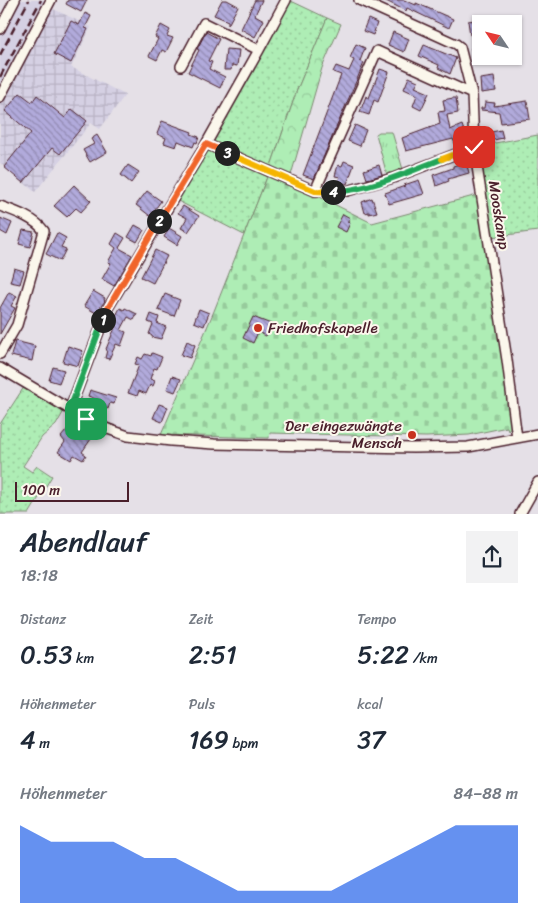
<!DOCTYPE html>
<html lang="de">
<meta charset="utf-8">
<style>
:root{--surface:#fff;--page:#f2f2f3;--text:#1f2937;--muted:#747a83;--accent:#2563eb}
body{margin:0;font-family:Sriracha,sans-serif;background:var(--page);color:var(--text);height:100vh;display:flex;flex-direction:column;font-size:19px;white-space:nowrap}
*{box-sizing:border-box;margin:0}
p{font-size:16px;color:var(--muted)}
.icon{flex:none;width:28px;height:28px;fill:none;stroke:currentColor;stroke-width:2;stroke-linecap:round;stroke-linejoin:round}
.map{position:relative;height:514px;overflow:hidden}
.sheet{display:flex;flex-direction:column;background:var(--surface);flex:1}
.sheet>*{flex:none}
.needle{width:32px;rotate:305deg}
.controls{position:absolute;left:472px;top:15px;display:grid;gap:10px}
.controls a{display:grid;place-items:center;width:50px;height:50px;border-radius:0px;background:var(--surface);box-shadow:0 1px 4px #0004;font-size:25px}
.scale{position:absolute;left:15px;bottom:12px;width:114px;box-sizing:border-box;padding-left:5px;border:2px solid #4a1f2b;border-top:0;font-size:14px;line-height:18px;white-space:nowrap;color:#4a1f2b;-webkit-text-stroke:4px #fbf7ec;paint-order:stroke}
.pin{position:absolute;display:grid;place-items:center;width:42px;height:42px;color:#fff;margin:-21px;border-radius:10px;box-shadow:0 2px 8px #0006}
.km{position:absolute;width:25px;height:25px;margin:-12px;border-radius:50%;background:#222;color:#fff;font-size:14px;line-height:25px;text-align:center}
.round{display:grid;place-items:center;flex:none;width:52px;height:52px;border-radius:0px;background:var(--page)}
.summary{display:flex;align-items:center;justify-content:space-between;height:85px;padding:0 20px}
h1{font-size:28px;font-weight:600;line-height:38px}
.metrics{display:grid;grid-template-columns:repeat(3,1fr);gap:8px;height:85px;padding:5px 20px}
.metrics div{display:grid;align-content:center}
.metrics b{font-size:25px;font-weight:600}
.metrics small{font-size:14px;font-weight:400}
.metrics p{font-size:14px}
.chart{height:140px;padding:10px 20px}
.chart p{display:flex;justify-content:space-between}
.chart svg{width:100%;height:90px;margin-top:5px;fill:var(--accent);opacity:.7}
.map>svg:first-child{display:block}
.built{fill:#d5d0e3}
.industrial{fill:url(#industrial-grid)}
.grass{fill:url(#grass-dots);stroke:#7c8670}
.forest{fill:url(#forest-crowns);stroke:#7c8670}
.cemetery{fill:url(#cemetery-stones);stroke:#7c8670}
.park{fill:url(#park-tufts);stroke:#7c8670}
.building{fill:url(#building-back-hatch);stroke:#4a1f2b}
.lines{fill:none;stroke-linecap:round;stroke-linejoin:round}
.street-casing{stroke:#4a1f2b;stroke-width:12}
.street{stroke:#fbf7ec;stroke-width:9}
.rail{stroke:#4a1f2b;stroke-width:2.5;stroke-dasharray:8 4;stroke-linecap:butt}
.split-1-casing{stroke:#fff;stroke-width:10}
.split-2-casing{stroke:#fff;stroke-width:10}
.split-3-casing{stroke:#fff;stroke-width:10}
.split-4-casing{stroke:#fff;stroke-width:10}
.split-5-casing{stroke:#fff;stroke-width:10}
.split-6-casing{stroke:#fff;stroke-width:10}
.split-1{stroke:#22a559;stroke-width:6}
.split-2{stroke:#f0652b;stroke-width:6}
.split-3{stroke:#f0652b;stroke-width:6}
.split-4{stroke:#f5b400;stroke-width:6}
.split-5{stroke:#22a559;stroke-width:6}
.split-6{stroke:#f5b400;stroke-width:6}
.poi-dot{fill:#c8321e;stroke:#fbf7ec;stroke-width:2}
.labels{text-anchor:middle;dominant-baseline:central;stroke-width:4;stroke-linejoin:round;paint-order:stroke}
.street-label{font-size:15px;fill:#4a1f2b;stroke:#fbf7ec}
.poi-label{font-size:15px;fill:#4a1f2b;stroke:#fbf7ec;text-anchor:start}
</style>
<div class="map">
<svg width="538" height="514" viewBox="0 0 538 514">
<defs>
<pattern id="industrial-grid" width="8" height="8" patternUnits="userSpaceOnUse" patternTransform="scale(1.25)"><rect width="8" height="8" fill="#d5d0e3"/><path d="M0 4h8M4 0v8" fill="none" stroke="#b8b2c3"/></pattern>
<pattern id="grass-dots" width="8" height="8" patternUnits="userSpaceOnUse" patternTransform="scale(1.25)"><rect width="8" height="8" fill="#aeedb5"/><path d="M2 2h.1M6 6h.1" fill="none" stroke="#97cb9c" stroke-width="1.8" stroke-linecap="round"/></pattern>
<pattern id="forest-crowns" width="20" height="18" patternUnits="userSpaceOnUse" patternTransform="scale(1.25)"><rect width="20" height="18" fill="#aeedb5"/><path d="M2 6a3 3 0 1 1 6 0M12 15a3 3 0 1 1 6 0" fill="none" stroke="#97cb9c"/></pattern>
<pattern id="cemetery-stones" width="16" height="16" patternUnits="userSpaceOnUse" patternTransform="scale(1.25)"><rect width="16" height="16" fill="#aeedb5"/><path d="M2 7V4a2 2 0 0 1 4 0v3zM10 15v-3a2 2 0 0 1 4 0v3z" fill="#97cb9c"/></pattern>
<pattern id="park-tufts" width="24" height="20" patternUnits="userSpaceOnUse" patternTransform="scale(1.25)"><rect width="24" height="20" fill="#aeedb5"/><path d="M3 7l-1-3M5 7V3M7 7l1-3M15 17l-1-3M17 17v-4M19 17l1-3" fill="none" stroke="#97cb9c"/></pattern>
<pattern id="building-back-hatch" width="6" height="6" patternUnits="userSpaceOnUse" patternTransform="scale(1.25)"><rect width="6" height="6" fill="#b1aadb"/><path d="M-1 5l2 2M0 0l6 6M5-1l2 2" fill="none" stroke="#928ab2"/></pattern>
</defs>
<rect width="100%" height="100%" fill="#e5e0e7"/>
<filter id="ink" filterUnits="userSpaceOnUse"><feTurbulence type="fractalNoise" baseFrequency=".02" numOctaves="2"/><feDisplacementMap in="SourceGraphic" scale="10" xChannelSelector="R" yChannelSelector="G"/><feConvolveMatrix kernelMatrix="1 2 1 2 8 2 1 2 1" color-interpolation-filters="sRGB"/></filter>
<g filter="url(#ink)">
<path class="built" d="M 17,0 L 47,0 L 0,89 L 0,35 Z"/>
<path class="industrial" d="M 45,5 L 91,27 L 71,67 L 125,95 L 100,129 L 91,123 L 35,192 L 0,163 L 0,89 Z"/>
<path class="grass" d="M 289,0 L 327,18 L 297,90 L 269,172 L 244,235 L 176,200 Z
M 538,135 L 538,231 L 491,237 L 479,146 Z
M 24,387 L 64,411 L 56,425 L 42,437 L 23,466 L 32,472 L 37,466 L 52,476 L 29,514 L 0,514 L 0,424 Z"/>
<path class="forest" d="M 327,18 L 341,24 L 322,68 L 289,182 L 269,172 L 297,90 Z"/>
<path class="cemetery" d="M 269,172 L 372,223 L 485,193 L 512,426 L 508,431 L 507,427 L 469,435 L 426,437 L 270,433 L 269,438 L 161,435 L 214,311 Z"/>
<path class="park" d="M 379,132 L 392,132 L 404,173 L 388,179 L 376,134 Z"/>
<path class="building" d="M 68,0 L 87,0 L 81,12 L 66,4 Z
M 222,0 L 227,0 L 238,6 L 228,25 L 228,21 L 214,15 Z
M 255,0 L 262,0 L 255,15 L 264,20 L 255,37 L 241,29 Z
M 384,0 L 404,0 L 416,5 L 416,3 L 453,19 L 449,28 L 407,8 L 406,11 Z
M 85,13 L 91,16 L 85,28 L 88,29 L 71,63 L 54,54 L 71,21 L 79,25 Z
M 368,19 L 377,23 L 373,35 L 363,31 Z
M 481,19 L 481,33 L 470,35 L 468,21 Z
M 161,25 L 170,30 L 167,36 L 173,38 L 166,52 L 162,50 L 157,60 L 149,56 L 158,39 L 155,37 Z
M 206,32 L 219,39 L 208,61 L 212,62 L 209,69 L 225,77 L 220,88 L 188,72 L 199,50 L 197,49 Z
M 393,32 L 409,39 L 404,52 L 388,45 Z
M 356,44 L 365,48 L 360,61 L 364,63 L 314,179 L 303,175 L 341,75 L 333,72 L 336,66 L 349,71 L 354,60 L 350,58 Z
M 424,45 L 456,58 L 450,74 L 438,68 L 439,65 L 419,56 Z
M 481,46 L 481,61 L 474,63 L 471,48 Z
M 226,49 L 239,50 L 237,66 L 232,65 L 231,70 L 224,70 Z
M 380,69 L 389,72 L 378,102 L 374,100 L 369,115 L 360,112 L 366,96 L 369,98 Z
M 409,77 L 418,81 L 415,87 L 429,93 L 421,110 L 413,106 L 417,95 L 404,89 Z
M 494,77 L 496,91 L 481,93 L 480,79 Z
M 20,93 L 32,102 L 37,95 L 65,118 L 72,109 L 87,121 L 60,154 L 52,148 L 23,183 L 4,167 L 31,133 L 5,111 Z
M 453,98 L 456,98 L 458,113 L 447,115 L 450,130 L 462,125 L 467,140 L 455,144 L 453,139 L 406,151 L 402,138 L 440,124 L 438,112 L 445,111 L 443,100 Z
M 527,101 L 530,119 L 501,123 L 499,112 L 481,110 L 481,108 L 484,108 L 485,102 L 495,103 L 494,106 Z
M 162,121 L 192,132 L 191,134 L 199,137 L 197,143 L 195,142 L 193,147 L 178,141 L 176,147 L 164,143 L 166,138 L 157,134 Z
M 355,125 L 366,130 L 360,146 L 348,141 Z
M 501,130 L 503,138 L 489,141 L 487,133 Z
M 97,135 L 107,152 L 90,162 L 83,150 L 94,144 L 91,139 Z
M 344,161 L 354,165 L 347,184 L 338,181 L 340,177 L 335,176 L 338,165 L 342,166 Z
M 466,162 L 469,173 L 448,179 L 449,181 L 436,186 L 433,175 L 453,168 L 453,166 Z
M 128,165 L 139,172 L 131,183 L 121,175 Z
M 379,165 L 382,175 L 367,179 L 364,170 Z
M 419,180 L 424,194 L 389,204 L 385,193 L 405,186 L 404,185 Z
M 74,185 L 91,201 L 81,212 L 76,208 L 67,217 L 54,206 Z
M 147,191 L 161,201 L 150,216 L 136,205 Z
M 372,198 L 377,212 L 369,214 L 369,212 L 365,213 L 362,202 Z
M 183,206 L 199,216 L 188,232 L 181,228 L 187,218 L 178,213 Z
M 343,214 L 350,218 L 347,222 L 350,223 L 346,232 L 336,227 Z
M 0,218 L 12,223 L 7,235 L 0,231 Z
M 135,225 L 144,230 L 137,242 L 128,237 Z
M 169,228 L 182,236 L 177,245 L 164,237 Z
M 23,230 L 34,232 L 30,247 L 19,244 Z
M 57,233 L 66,238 L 61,247 L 66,249 L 60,261 L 46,254 Z
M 117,233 L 125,238 L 119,248 L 132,255 L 114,286 L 102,279 L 111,263 L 108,262 L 116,248 L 111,244 Z
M 155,250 L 167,256 L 153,283 L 141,277 Z
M 14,268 L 24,271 L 20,284 L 10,282 Z
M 93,291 L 105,298 L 104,300 L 105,301 L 96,313 L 84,306 Z
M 9,292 L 17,296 L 11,306 L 15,308 L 0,334 L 0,308 Z
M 165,294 L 180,300 L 174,316 L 158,310 Z
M 120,308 L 124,310 L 125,308 L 137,314 L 134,320 L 128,317 L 121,330 L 126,332 L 121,346 L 116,344 L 109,359 L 105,358 L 107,350 L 106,349 L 117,323 L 113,321 Z
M 199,309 L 209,313 L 204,326 L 194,322 Z
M 151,314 L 159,317 L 157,323 L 166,327 L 161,339 L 152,337 L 152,336 L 149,334 L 153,324 L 148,322 Z
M 253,317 L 271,324 L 266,336 L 258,332 L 253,343 L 243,338 Z
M 15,341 L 35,346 L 32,361 L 11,356 Z
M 187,341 L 195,345 L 190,358 L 181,355 Z
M 68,346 L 83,351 L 78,366 L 63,362 Z
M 152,353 L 162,357 L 157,369 L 154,368 L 150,379 L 155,381 L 153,386 L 150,385 L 146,394 L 139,391 L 137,396 L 128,393 L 139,365 L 135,364 L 138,357 L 142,359 L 145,354 L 151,356 Z
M 53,367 L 64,370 L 59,383 L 49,380 Z
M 172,376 L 181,379 L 175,392 L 167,389 Z
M 90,390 L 116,398 L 114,404 L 110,403 L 108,409 L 94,403 L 96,399 L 88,396 Z
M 159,404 L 168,407 L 162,422 L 153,418 Z
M 71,425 L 91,439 L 82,452 L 86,455 L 83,460 L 74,455 L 71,460 L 58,452 L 65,442 L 61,437 Z"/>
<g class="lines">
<g class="street-casing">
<path id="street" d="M 359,0 L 456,44 L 460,47 L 472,94 L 474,147 L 507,360 L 517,438
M 0,29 L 15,0
M 181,66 L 204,23 L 259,50
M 0,97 L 51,0
M 206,144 L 315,191 L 347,191 L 393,178 L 474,147
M 315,191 L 377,51 L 472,94
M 0,206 C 14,211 35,218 44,231 L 17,325 L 0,354
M 0,368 L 86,419 L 108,429 L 128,436 L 171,441 L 214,444 L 413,448 L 468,447 L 538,434
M 70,409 L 108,308 L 206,144 L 259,50 L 286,0
M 520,514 L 538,482"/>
</g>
<use href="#street" class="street"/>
<path class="rail" d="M 0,55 L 29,0
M 0,77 L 41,0"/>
</g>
</g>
<g class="lines" filter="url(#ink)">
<g class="split-1-casing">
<path id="split-1" d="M 86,419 L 70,409 L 103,320"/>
</g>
<g class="split-2-casing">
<path id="split-2" d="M 103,320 L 108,308 L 159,221"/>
</g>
<g class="split-3-casing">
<path id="split-3" d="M 159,221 L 206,144 L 227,153"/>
</g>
<g class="split-4-casing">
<path id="split-4" d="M 227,153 L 315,191 L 333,192"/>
</g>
<g class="split-5-casing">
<path id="split-5" d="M 333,192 C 370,190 408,172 442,159"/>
</g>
<g class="split-6-casing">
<path id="split-6" d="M 442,159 L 474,147"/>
</g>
<use href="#split-1" class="split-1"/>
<use href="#split-2" class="split-2"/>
<use href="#split-3" class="split-3"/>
<use href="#split-4" class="split-4"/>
<use href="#split-5" class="split-5"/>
<use href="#split-6" class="split-6"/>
</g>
<g class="poi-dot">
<circle cx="258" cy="328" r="5"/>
<circle cx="412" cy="435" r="5"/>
</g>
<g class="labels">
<g class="street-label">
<text transform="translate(499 215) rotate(81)">Mooskamp</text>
</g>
<g class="poi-label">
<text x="268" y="328">Friedhofskapelle</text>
<text x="402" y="426" text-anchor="end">Der eingezwängte<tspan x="402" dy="17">Mensch</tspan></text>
</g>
</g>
</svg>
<div class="controls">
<a><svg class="needle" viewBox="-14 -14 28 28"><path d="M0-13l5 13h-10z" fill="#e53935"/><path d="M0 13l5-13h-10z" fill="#747a83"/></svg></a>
</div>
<div class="scale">100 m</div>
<div class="pin" style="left:86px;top:419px;background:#1e9e55"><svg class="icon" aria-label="arrive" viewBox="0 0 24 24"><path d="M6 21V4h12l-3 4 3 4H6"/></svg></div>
<div class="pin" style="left:474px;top:147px;background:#d93025"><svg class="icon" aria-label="check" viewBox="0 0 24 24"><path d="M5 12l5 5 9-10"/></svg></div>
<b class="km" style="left:103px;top:320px">1</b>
<b class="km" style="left:159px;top:221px">2</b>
<b class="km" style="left:227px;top:153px">3</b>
<b class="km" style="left:333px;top:192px">4</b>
</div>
<section class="sheet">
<div class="summary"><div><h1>Abendlauf</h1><p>18:18</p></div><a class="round"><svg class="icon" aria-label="share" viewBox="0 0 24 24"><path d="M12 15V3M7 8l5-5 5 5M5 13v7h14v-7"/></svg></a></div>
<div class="metrics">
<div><p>Distanz</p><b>0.53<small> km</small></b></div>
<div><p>Zeit</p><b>2:51</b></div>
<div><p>Tempo</p><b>5:22<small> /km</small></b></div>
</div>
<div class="metrics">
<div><p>Höhenmeter</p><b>4<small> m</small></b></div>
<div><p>Puls</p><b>169<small> bpm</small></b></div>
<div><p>kcal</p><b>37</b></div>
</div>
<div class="chart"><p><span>Höhenmeter</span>84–88 m</p>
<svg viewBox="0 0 160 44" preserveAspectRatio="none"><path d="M0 44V6L10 14L20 14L30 14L40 22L50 22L60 30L70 38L80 38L90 38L100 38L110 30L120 22L130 14L140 6L150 6L160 6V44z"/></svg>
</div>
</section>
